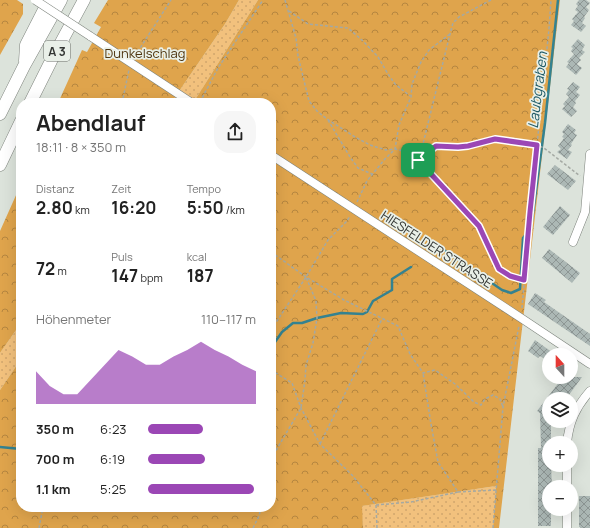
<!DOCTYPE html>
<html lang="de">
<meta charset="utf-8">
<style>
:root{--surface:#fff;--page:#f6f6f6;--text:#222;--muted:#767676;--accent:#9b47b5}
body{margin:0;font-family:Manrope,sans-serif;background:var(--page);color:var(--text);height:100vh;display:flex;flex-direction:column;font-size:15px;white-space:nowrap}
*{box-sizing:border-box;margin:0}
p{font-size:13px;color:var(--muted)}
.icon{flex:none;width:22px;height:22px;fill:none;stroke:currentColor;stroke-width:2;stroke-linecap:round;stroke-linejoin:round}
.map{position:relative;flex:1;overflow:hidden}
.sheet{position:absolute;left:16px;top:98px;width:260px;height:414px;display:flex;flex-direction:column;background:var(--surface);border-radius:16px;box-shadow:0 4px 16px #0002}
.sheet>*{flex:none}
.needle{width:26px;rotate:339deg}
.buttons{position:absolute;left:542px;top:348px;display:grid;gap:8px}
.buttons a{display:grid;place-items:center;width:36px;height:36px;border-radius:50%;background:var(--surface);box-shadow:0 4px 16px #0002;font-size:20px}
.pin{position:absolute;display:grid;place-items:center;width:34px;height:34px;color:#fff;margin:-17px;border-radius:8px;box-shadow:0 2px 6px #0006}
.round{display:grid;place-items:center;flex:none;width:42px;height:42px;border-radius:16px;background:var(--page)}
.head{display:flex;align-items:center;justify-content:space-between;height:68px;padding:0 20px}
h1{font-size:22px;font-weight:700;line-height:30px}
.metrics{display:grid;grid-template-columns:repeat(3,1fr);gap:6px;height:68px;padding:4px 20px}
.metrics div{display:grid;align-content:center}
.metrics b{font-size:17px;font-weight:700}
.metrics small{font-size:11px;font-weight:400}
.metrics p{font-size:11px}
.chart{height:112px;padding:8px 20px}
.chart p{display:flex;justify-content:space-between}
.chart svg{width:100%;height:72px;margin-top:4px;fill:var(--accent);opacity:.7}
ul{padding:0 20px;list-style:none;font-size:13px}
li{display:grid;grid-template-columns:64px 48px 1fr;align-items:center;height:30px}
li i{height:10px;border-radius:5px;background:var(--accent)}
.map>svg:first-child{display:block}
.grass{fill:url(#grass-dots)}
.forest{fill:url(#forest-crowns)}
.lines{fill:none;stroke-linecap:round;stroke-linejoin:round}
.stream{stroke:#348290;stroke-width:2.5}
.building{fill:url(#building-cross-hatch)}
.minor-casing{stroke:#7e847d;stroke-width:9}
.highway-casing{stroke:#7e847d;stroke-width:13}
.path{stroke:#a4a9a3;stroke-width:1.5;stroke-dasharray:3 2;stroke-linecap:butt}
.minor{stroke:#fff;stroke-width:8}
.highway{stroke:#fff;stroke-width:12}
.minor-bridge-casing{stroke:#7e847d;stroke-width:9;stroke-linecap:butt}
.minor-bridge{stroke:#fff;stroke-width:8}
.route-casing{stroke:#fff;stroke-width:8}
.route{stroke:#9b47b5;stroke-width:5}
.labels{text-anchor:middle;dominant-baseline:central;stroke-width:3.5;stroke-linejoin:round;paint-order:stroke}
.shield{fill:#e9f0e8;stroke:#6a6e69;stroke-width:1}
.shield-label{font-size:12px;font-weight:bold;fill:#333633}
.park-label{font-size:13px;fill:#4f3611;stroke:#e9f0e8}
.street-label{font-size:13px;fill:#333633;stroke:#e9f0e8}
.water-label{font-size:14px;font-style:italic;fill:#1e5965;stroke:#e9f0e8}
</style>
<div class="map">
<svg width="590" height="528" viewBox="0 0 590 528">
<defs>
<pattern id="grass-dots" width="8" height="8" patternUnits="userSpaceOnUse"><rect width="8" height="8" fill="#f2c17d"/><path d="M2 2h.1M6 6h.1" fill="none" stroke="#d0a66c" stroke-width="1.8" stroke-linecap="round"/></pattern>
<pattern id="forest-crowns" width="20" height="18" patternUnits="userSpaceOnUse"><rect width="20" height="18" fill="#dfa44c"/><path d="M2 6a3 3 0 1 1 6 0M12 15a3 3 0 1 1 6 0" fill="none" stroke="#b58640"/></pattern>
<pattern id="building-cross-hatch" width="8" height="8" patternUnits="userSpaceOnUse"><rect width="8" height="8" fill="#acb8b5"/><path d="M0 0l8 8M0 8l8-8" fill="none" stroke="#8d9694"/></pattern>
</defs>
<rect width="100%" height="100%" fill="#dce3db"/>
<path class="grass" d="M 239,0 L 258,0 L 193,103 L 171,103 L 225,24 Z
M 21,323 L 21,359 L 0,390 L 0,353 Z
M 496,486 L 493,528 L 363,528 L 361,506 Z"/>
<path class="forest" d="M 0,0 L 17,0 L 23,4 L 23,14 L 0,55 Z
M 108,0 L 239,0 L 225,24 L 171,103 L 58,103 L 82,50 L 87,52 L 101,27 L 94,23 Z
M 258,0 L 560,0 L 499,528 L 493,528 L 496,486 L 362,506 L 363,528 L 0,528 L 0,390 L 21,359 L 21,507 L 271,507 L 271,103 L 193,103 Z
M 21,184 L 21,323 L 0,353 L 0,231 Z"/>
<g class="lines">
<path class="stream" d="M 431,241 L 502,290 L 511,293 L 520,289 L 523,238 L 531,228 L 545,123 L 558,0
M 271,352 L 275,342 L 282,332 L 293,323 L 302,323 L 317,318 L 341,313 L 363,314 L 367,312 L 373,301 L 392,290 L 392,279 L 411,267
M 0,447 L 21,449"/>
</g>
<path class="building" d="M 579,0 L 586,0 L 590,3 L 586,7 L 589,10 L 584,17 L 585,18 L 582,23 L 586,26 L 581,32 L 571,25 L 574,21 L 572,19 L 578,12 L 575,10 L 578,6 L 576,4 Z
M 578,39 L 585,45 L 582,50 L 585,52 L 579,58 L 581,60 L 577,64 L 582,68 L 576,75 L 566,67 L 569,63 L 567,62 L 574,54 L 571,51 L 573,48 L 571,47 Z
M 573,82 L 580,87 L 576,92 L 580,95 L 575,101 L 576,103 L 573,107 L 577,111 L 571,117 L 562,109 L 565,106 L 563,104 L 569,97 L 566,94 L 569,90 L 567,89 Z
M 568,124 L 576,130 L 574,133 L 577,135 L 571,144 L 572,145 L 568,150 L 572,152 L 567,159 L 557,152 L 561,149 L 558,146 L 564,138 L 562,137 L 564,134 L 562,132 Z
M 555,165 L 576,181 L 568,190 L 547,174 Z
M 560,206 L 570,215 L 553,235 L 543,227 Z
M 549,249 L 580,273 L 572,283 L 542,258 Z
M 535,293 L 546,300 L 544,302 L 590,334 L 590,346 L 528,304 Z
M 535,340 L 556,355 L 549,355 L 549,362 L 540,356 L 538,358 L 528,351 Z
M 563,377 L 582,377 L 566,399 L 549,399 L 549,422 L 551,422 L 551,440 L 549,440 L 549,465 L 551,465 L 552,487 L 549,487 L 549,509 L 551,509 L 551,526 L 538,526 L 538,448 L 541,448 L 540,413 L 537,411 Z
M 579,496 L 590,496 L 590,528 L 580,528 L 580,527 L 579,527 Z"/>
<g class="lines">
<g class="minor-casing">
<path id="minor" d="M 90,36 L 192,103
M 271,155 L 521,318 L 590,364
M 573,242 L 585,212 L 590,154
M 567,443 C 569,422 576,407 590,391
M 567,465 L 567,487
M 567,528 L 567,509"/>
</g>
<g class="highway-casing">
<path id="highway" d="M 25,61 L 26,45 L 49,0
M 30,103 L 51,61 L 84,0
M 0,114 L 24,66 L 61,0
M 0,165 L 21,121"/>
</g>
<path class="path" d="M 285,0 L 296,38 L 298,56 L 309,101 L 317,111 L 327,119 L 355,137 L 370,145 L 386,150 L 395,149 L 407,152 L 419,160 L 436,146 L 458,147 L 468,146 L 495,139 L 537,145 L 544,148 L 580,176
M 491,0 L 459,17 L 453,23 L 450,34 L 419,160 L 479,227 L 499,269 L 510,276 L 524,280
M 289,11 L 308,24 L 348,28 L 363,41 L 378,57 L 388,74 L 395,84 L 410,96
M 135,56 L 171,0
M 200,102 L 218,68 L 263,0
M 122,103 L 129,70
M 328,120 L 350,157 L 358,168 L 372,174
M 357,202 L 367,181 L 384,160 L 395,149 L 399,125 L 411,97 L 412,84 L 421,62 L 429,50 L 450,34
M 271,252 L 306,277 L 344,300 L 398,326 L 410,354 L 423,373 L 435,370 L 455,384 L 474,402 L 481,405 L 485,399 L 493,395 L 500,399 L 503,407
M 522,308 L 530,212 L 549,29 L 551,0
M 271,330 L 306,277
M 271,370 L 292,383 L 301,408 L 320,444 L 352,475 L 376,505 L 411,502 L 458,492 L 438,462 L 431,424 L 423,373
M 320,444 L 382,319
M 271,459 L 301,408 L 305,380 L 306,365 L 313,343 L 317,318 L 316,301 L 306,277 L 328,240 L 347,221 L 350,216
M 458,492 L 496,490
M 376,505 L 377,528
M 39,528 L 43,507
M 253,528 L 259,516 L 261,507
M 493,528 L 503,407 L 519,326"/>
<use href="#minor" class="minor"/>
<use href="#highway" class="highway"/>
<g class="minor-bridge-casing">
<path id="minor-bridge" d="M 35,0 L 90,36"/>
</g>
<use href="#minor-bridge" class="minor-bridge"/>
</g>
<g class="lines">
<g class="route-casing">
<path id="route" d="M 495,139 L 537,145 L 530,212 L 524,280 L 510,276 L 499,269 L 479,226 L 418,160 L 436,146 L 458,147 L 468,146 Z"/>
</g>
<use href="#route" class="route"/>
</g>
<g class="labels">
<rect class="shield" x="44" y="41" width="26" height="20" rx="3"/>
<g class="shield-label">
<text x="57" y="51">A 3</text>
</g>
<g class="park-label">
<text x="145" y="53">Dunkelschlag</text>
</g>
<g class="street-label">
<text transform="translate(437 249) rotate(33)">HIESFELDER STRASSE</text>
</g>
<g class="water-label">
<text transform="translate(537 90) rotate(-83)">Laubgraben</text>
</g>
</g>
</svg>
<div class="buttons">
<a><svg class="needle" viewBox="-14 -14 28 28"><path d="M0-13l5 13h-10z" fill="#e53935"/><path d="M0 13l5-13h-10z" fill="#767676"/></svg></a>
<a><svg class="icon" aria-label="layers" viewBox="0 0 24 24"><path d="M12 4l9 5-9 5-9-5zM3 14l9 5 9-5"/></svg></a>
<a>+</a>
<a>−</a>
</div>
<div class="pin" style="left:418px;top:160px;background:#1e9e55"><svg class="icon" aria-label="arrive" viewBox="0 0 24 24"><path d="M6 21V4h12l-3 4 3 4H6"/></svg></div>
<section class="sheet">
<div class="head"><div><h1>Abendlauf</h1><p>18:11 · 8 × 350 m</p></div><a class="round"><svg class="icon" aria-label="share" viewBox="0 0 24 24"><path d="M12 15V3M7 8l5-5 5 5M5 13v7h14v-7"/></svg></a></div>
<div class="metrics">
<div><p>Distanz</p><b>2.80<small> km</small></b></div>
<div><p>Zeit</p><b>16:20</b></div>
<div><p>Tempo</p><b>5:50<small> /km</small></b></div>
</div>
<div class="metrics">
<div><b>72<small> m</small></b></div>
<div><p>Puls</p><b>147<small> bpm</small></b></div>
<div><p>kcal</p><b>187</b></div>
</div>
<div class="chart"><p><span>Höhenmeter</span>110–117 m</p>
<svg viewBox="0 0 160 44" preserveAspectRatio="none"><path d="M0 44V24L10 33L20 38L30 38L40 29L50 20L60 11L70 15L80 20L90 20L100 15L110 11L120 6L130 11L140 15L150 20L160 24V44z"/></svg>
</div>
<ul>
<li><b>350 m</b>6:23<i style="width:51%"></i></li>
<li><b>700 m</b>6:19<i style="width:53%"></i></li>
<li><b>1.1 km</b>5:25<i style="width:98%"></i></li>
</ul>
</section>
</div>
